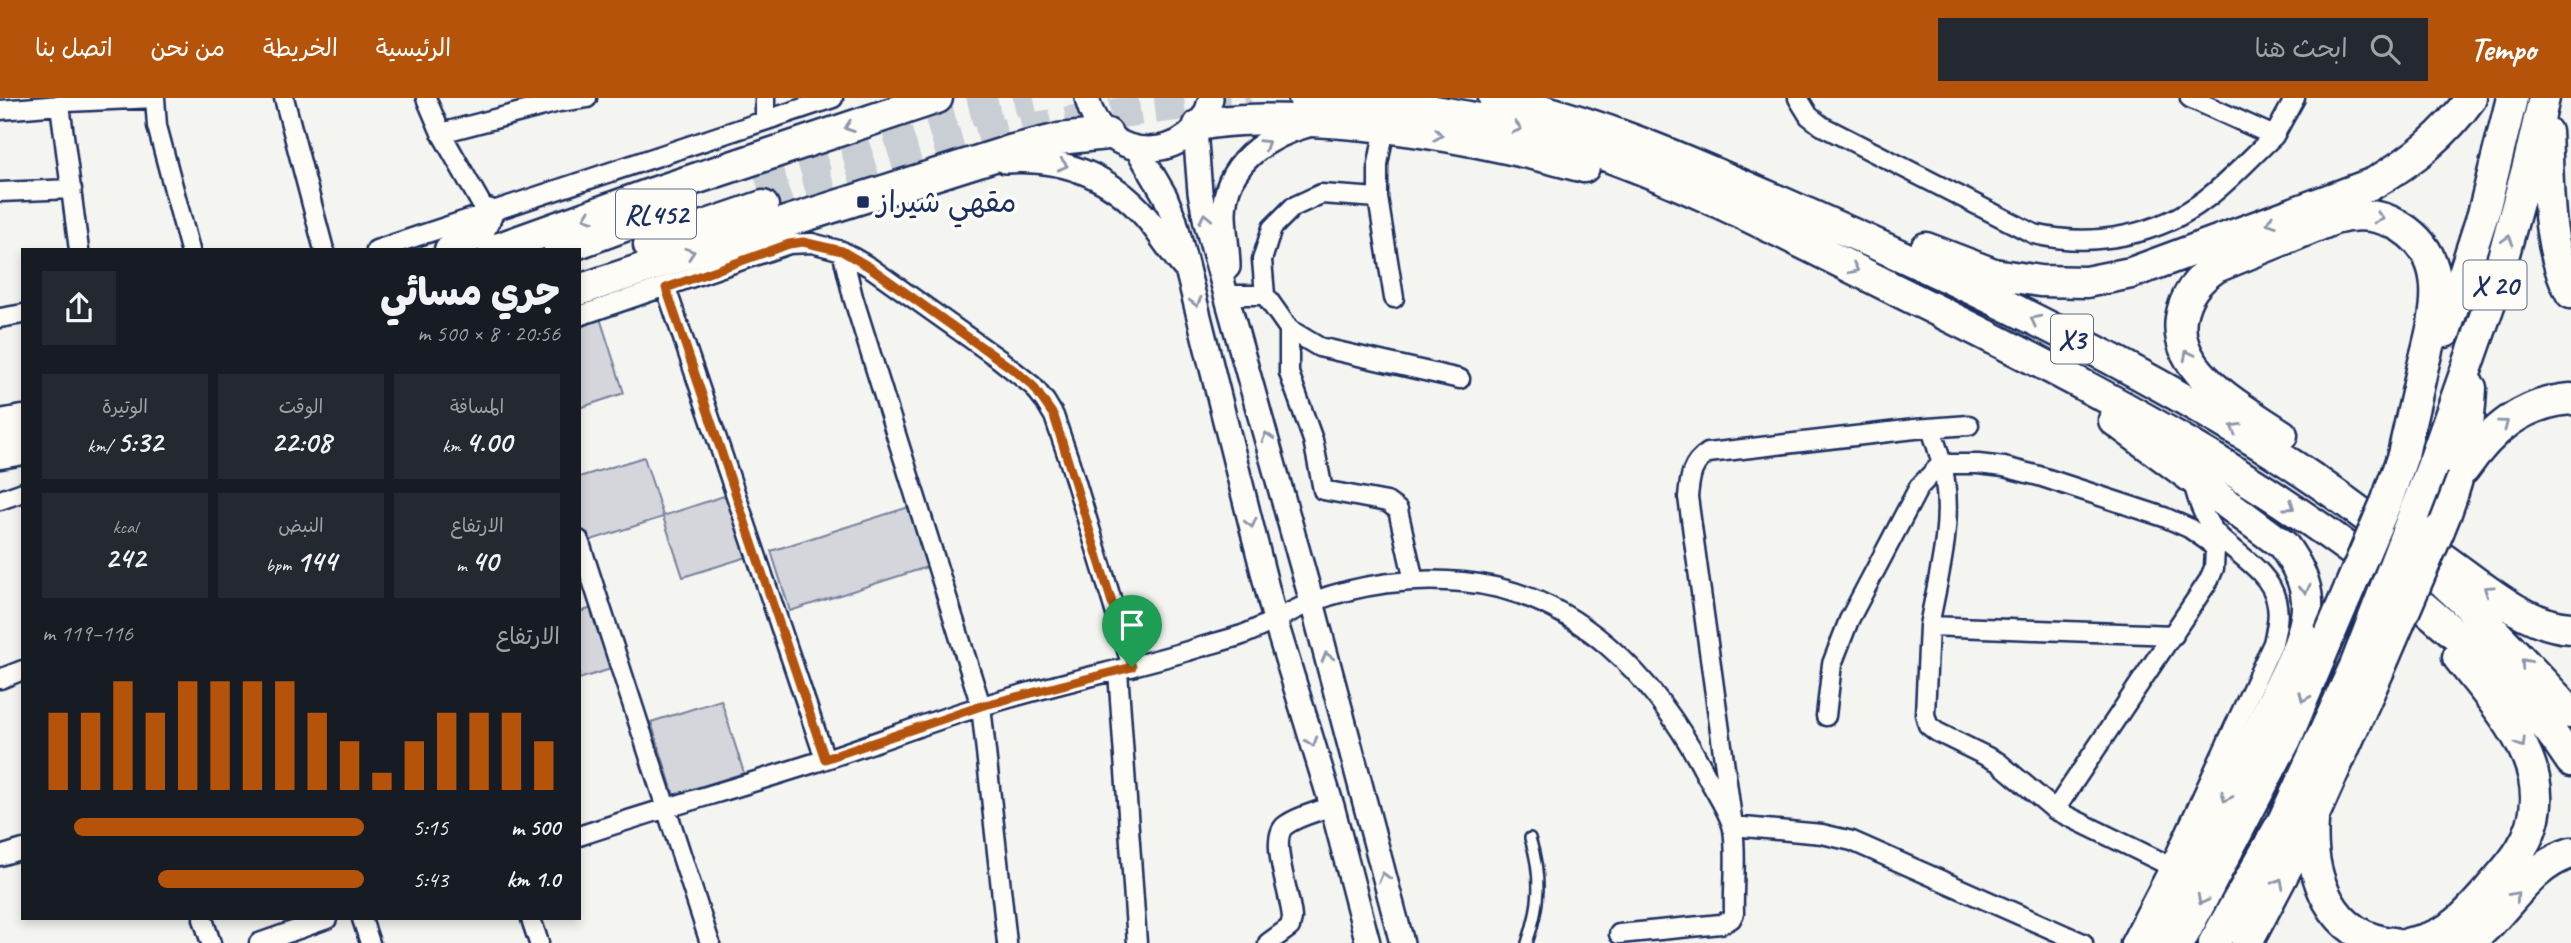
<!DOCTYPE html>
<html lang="ar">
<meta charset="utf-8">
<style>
:root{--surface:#171b24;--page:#242831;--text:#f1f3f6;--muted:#9ea1a6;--accent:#b45309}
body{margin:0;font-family:Caveat,"Playpen Sans Arabic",sans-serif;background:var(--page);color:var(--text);direction:rtl;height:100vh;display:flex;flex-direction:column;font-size:26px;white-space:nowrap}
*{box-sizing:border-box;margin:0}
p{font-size:23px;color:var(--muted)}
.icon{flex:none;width:38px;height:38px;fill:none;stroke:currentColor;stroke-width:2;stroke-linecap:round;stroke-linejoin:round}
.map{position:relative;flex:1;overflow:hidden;direction:ltr}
.drawer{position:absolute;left:21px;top:150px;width:560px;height:672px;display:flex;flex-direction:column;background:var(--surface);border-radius:0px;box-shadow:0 4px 10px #0003;direction:rtl}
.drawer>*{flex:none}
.pin{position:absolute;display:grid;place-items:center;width:60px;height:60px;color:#fff;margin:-72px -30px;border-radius:50% 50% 50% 0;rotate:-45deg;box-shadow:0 0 7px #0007}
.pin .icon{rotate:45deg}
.round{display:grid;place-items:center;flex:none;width:74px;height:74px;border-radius:0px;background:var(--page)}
.summary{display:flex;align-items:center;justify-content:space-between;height:119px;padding:0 21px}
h1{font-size:38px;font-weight:800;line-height:52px}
.figures{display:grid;grid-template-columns:repeat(3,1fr);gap:10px;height:119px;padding:7px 21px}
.figures div{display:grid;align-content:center;border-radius:0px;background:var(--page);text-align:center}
.figures b{font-size:30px;font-weight:800}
.figures small{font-size:19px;font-weight:400}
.figures p{font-size:19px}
.chart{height:196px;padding:14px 21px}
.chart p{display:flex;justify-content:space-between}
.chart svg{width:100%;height:126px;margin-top:7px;stroke:var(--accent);stroke-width:6}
ul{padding:0 21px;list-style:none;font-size:23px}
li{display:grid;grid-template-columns:112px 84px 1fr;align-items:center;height:52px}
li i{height:18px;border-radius:9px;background:var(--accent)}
header{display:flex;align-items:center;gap:42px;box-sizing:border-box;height:98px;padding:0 35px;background:var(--accent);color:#fff}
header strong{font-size:33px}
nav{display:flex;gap:38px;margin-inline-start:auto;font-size:24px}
.search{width:490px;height:63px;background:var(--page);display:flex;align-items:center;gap:18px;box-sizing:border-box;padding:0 24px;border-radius:0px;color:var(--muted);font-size:26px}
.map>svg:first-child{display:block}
.green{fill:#d4d6db;stroke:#78829c;stroke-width:2}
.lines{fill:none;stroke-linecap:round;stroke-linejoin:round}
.trunk-tunnel{stroke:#c9cdd4;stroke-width:30;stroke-dasharray:30 15;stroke-linecap:butt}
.service-casing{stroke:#1b2f5e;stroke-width:14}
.minor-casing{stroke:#1b2f5e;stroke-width:23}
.tertiary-casing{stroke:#1b2f5e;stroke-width:28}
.trunk-casing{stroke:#1b2f5e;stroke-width:35}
.service{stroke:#fdfcf7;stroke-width:9}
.minor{stroke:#fdfcf7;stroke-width:18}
.tertiary{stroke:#fdfcf7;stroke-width:23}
.trunk{stroke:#fdfcf7;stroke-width:30}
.trunk-bridge-casing{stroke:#1b2f5e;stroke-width:35;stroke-linecap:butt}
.trunk-bridge{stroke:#fdfcf7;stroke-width:30}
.oneway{stroke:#8c96aa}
.route-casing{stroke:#fff;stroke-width:14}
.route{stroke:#b45309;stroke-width:9}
.poi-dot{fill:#1b2f5e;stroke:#fdfcf7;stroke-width:2.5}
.labels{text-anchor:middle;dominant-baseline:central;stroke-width:7;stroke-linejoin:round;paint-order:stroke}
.shield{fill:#fdfcf7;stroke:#5f6c8c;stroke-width:2}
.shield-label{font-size:28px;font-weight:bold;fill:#1b2f5e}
.poi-label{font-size:30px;fill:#1b2f5e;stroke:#fdfcf7;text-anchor:start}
</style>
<header>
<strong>Tempo</strong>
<div class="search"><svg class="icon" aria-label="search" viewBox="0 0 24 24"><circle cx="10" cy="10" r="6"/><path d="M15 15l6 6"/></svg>ابحث هنا</div>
<nav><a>الرئيسية</a><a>الخريطة</a><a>من نحن</a><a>اتصل بنا</a></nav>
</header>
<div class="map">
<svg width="2571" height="845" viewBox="0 0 2571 845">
<rect width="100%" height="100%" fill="#f4f4f1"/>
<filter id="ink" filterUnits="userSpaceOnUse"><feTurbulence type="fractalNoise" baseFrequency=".0143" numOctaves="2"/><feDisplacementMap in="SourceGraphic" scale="14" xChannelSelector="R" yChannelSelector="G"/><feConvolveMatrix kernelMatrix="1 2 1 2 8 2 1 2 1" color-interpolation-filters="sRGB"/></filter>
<g filter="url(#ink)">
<path class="green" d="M 600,220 L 624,295 L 579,310 L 579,227 Z
M 644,359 L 663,418 L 730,396 L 750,458 L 683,479 L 663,419 L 579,446 L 579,379 Z
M 912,408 L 930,468 L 790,513 L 771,453 Z
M 592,510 L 611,571 L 579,581 L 579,514 Z
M 721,602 L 744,675 L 674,697 L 651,624 Z"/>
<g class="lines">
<path class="trunk-tunnel" d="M 755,81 C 847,49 938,17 1034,0
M 763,108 C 827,87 891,63 956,47 C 1053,22 1152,9 1251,1"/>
<g class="service-casing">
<path id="service" d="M 1527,845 C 1540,808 1542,778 1530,740"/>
</g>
<g class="minor-casing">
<path id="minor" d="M 155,0 L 157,28 L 190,152
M 284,0 L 324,152
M 426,0 L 441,35 L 487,116
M 765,0 L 765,22
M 1798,0 L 1809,18 L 1822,28 L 2034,136 C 2092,150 2159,138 2207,100 C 2231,82 2252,58 2274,38
M 2190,0 L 2274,38 L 2295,0
M 559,4 L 587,0
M 0,12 L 60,7
M 1385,29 L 1378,66 L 1378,100 L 1394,200
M 441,35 L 559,4 L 559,0
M 0,94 L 72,91
M 1378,100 L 1321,96 L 1293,109 L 1272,130 L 1262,162 L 1265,197 L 1289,231 L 1319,249 L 1460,281
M 79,152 L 60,7 L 67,4 L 155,0
M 376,152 L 833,0
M 842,153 L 871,170 L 999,261 L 1033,288 L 1045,303 L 1054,318 L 1070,365 L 1132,569
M 666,190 L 825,661
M 1227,197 L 1265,197
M 579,218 L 789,146 L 812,145 L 842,153 L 853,199 L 981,608 L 1007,845
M 0,220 L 23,216
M 1289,231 L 1289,275 L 1313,342 L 1323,392 L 1387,404 L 1398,412 L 1414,483
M 1969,327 L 1915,331 L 1708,355 C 1691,366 1690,379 1688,399 L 1733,728 L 1822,736 L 1852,743 L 2083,845
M 0,402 L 23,394
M 579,442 L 710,845
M 1929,528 C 1938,480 1952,431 1945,383 C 1943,365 1936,347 1931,330
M 1118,573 L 1137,845
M 0,581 L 23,572
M 1826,618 L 1832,566 L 1849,522 L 1919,389 L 1941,366 L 1978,366 L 2004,369 L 2039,378 L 2164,419 L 2189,430 L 2209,444 L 2215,451 L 2214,470 L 2209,482 L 2055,712
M 579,738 C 659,711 740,689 820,663 C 873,646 925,625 979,609 C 1048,587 1119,573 1188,553 C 1206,547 1224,543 1242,537 C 1266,528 1288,514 1312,504 C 1359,486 1413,479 1463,484 C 1575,494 1656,580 1705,675 C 1713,690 1730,715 1733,731 C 1737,756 1733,789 1734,815 L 1731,821 L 1721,826 L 1619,836
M 0,758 L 23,751
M 2170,768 L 2055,712 L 1998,664 L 1937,634 L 1928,627 L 1925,616 L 1929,528 L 2174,537
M 203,821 L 211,845
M 362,821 L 370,845
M 531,821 L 539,845
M 259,845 L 327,821
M 1268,845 L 1290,829 L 1292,821 C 1292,799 1267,740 1286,727 C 1298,718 1317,714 1332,708
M 2130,845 L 2170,768 L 2273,545 C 2276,531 2280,517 2276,502 C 2269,472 2235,456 2215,434 C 2202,418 2196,399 2192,379"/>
</g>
<g class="tertiary-casing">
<path id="tertiary" d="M 1087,0 C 1102,68 1195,68 1211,0
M 1195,32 L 1200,94 L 1206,125 L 1312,504 L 1402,845
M 1137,50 L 1165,98 L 1175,123 L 1275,522 L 1332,708 L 1368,845
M 1005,63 C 1060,59 1108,76 1145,118 C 1159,134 1170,153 1184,169
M 1228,169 C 1228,151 1224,133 1224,115 C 1225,66 1265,39 1308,27"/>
</g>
<g class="trunk-casing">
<path id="trunk" d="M 1304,0 C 1387,4 1471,15 1550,39 C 1673,76 1784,136 1898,193 C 2088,287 2281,384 2441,524 C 2489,565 2537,610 2571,663
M 1494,0 C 1610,25 1716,76 1824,123 C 1944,176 2062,232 2175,296 C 2239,333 2302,370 2361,415 C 2439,473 2506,544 2571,615
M 1199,27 C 1237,20 1273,21 1311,23 C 1404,27 1495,45 1584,69
M 2546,34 C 2549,87 2545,147 2571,195
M 649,147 L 763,108
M 1926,150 L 1994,176 L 2040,183 L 2086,184 L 2131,175 L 2374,85 C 2413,62 2445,37 2471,0
M 450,152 L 478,134 L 487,116
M 494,152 L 650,96 L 937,0
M 559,152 L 662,114
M 579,192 L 732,141 L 1013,52 L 1059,41 L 1107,36
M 2445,234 L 2483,116 L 2512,0
M 2114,322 L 2283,447 C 2314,489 2313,515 2292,563 L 2212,729 L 2149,845
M 0,327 L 23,323
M 2282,337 C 2244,311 2173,275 2181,220 C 2185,197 2197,182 2216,169 L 2334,121 C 2358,114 2380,116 2401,129 C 2455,163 2434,223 2422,272 C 2416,301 2409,329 2403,357
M 0,355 L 23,351
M 2432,369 L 2493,196 L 2529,64 L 2544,0
M 2464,371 C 2491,332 2522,305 2571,301
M 2439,432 C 2459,386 2469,340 2471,290
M 2435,455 C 2474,481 2523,528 2571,530
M 2313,723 C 2309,778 2331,840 2393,845
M 2179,845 L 2286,641 L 2330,536
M 2214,845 L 2283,723 L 2356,566
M 2247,845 L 2313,719 L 2378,574
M 2410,845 C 2450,838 2466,818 2491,789 C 2501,777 2513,765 2521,751 C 2566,678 2501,614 2458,559
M 2466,845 C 2505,820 2525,769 2571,755"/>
</g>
<use href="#service" class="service"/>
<use href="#minor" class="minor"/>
<use href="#tertiary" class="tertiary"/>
<use href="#trunk" class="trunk"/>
<g class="trunk-bridge-casing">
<path id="trunk-bridge" d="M 2330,536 L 2387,402 L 2403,357
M 2356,566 L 2432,369
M 2378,574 L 2439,432"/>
</g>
<use href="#trunk-bridge" class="trunk-bridge"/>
</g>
<defs><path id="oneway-chevron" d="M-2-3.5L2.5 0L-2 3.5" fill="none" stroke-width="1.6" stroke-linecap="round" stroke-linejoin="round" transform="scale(1.75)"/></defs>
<g class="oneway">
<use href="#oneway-chevron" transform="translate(849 29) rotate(161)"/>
<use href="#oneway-chevron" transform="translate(1517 30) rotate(15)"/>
<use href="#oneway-chevron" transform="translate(1438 37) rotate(8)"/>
<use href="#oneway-chevron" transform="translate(1265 46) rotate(-33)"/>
<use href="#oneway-chevron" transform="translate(1063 67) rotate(14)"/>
<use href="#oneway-chevron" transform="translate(588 119) rotate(160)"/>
<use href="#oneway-chevron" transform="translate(1205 120) rotate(-102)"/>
<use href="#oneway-chevron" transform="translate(2379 120) rotate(15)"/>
<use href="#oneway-chevron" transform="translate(2271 124) rotate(160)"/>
<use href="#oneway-chevron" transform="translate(2508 142) rotate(-74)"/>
<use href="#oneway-chevron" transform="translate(690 155) rotate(-18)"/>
<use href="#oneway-chevron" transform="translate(1854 171) rotate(26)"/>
<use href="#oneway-chevron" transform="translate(1196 204) rotate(76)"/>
<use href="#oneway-chevron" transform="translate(2035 222) rotate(-153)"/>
<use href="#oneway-chevron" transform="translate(2188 257) rotate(-117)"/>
<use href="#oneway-chevron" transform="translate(2504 326) rotate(-37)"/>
<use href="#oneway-chevron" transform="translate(2235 330) rotate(-150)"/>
<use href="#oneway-chevron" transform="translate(1267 339) rotate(-106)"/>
<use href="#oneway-chevron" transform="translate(2290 408) rotate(35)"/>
<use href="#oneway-chevron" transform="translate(1251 425) rotate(76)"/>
<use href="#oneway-chevron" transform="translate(2305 491) rotate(77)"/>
<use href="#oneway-chevron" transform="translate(2488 492) rotate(-146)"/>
<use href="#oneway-chevron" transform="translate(1327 559) rotate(-105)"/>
<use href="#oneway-chevron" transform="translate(2525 565) rotate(-132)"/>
<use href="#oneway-chevron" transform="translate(2304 599) rotate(113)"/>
<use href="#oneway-chevron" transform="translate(1312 644) rotate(73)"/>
<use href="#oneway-chevron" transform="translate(2521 645) rotate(58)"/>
<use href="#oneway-chevron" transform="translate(2226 699) rotate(116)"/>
<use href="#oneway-chevron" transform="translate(1384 779) rotate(-105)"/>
<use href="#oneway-chevron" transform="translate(2279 785) rotate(-62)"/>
<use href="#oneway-chevron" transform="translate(2515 798) rotate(-49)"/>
<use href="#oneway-chevron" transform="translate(2202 802) rotate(117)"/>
</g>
</g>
<g class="lines" filter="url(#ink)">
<g class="route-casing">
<path id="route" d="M 803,144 L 842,153 L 871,170 L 1018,275 L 1033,288 L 1054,318 L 1132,569 L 981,608 L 825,661 L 666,190 L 789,146 Z"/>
</g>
<use href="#route" class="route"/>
</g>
<rect class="poi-dot" x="856" y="97" width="14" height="14" rx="3.5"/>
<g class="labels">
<g class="shield">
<rect x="616" y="91.5" width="80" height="49" rx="5"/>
<rect x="2463.5" y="162.5" width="63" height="49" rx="5"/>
<rect x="2051" y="216.5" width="42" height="49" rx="5"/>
</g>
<g class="shield-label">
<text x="656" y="116">RL452</text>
<text x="2495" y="187">X 20</text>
<text x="2072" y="241">X3</text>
</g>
<g class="poi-label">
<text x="877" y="104">مقهي شيراز</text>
</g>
</g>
</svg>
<div class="pin" style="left:1132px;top:569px;background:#1e9e55"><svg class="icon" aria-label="arrive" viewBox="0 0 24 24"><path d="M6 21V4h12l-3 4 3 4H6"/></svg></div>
<section class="drawer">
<div class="summary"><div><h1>جري مسائي</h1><p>20:56 · 8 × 500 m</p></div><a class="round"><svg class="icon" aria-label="share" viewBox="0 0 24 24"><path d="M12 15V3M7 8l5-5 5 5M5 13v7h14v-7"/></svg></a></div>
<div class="figures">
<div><p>المسافة</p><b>4.00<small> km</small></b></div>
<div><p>الوقت</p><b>22:08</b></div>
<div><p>الوتيرة</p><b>5:32<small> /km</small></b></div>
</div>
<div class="figures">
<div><p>الارتفاع</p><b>40<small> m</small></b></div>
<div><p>النبض</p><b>144<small> bpm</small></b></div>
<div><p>kcal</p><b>242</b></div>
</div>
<div class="chart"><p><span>الارتفاع</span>116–119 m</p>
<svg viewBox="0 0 160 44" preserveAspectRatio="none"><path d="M5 44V17M15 44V17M25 44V6M35 44V17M45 44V6M55 44V6M65 44V6M75 44V6M85 44V17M95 44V27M105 44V38M115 44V27M125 44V17M135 44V17M145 44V17M155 44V27"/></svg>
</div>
<ul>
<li><b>500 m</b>5:15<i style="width:90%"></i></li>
<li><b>1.0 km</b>5:43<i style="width:64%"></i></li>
</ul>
</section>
</div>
